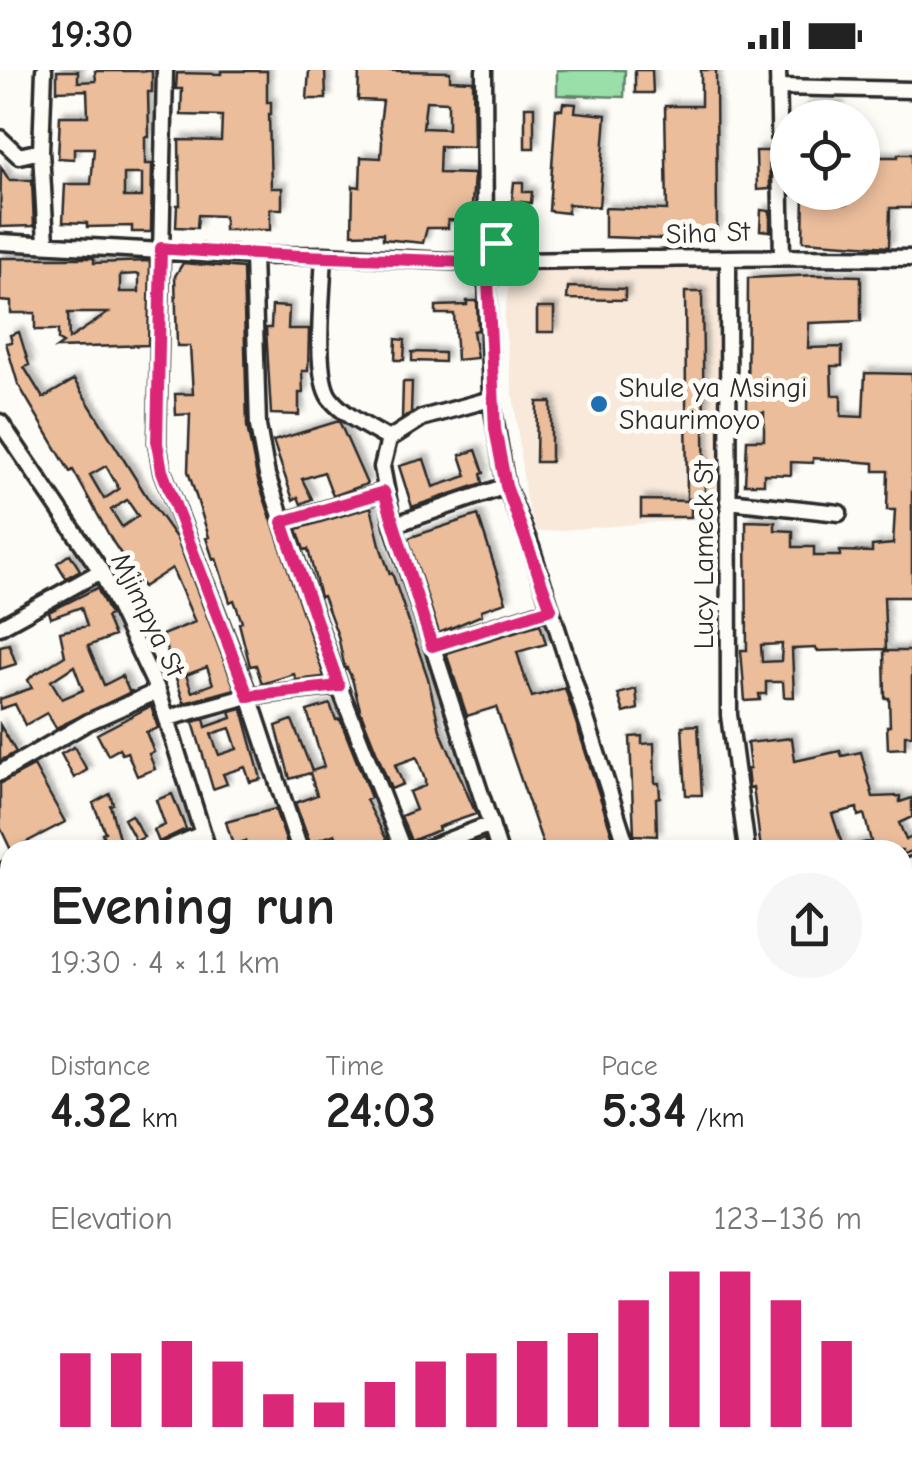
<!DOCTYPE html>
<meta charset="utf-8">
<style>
:root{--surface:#fff;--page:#f6f6f6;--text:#222;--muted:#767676;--accent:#db2777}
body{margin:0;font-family:"Comic Neue",sans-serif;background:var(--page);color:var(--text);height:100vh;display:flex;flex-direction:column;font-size:38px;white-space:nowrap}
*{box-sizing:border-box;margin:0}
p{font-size:32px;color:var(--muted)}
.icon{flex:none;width:55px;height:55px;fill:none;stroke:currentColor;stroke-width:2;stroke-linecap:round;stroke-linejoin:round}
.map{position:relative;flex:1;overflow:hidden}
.sheet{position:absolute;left:0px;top:770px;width:912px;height:642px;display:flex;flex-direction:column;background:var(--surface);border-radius:30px 30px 0 0;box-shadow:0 5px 15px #0003}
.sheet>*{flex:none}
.buttons{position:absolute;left:770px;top:30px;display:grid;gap:20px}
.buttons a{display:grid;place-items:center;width:110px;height:110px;border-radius:50%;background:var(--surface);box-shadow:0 5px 15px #0003;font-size:50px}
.pin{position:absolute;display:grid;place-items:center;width:85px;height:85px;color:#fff;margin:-42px;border-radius:20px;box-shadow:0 5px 15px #0006}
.round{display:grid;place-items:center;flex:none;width:105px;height:105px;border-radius:52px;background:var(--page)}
.headline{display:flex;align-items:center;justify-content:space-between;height:170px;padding:0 50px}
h1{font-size:55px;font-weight:700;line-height:75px}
.metrics{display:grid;grid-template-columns:repeat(3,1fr);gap:15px;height:170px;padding:10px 50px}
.metrics div{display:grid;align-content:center}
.metrics b{font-size:50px;font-weight:700}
.metrics small{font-size:28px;font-weight:400}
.metrics p{font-size:28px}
.chart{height:280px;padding:20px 50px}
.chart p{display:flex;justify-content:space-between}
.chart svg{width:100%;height:180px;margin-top:10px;stroke:var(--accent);stroke-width:6}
.status{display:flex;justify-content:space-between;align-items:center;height:70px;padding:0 50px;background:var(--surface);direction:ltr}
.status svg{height:28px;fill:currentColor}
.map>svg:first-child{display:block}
.built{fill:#f8e9db}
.green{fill:#9adeaa;stroke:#62846a;stroke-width:2.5}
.building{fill:#ebbd9b;stroke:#2b2b2b;stroke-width:2.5;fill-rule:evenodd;filter:url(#shadow)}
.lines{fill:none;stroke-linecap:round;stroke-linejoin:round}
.minor-casing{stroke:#2b2b2b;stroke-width:21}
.minor{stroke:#fdfcf7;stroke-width:14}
.route-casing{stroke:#fff;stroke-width:20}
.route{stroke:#db2777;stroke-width:12}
.poi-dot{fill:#1f6fb2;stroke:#fdfcf7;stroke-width:4}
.labels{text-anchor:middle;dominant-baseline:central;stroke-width:10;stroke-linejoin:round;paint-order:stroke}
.street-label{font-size:28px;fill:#2b2b2b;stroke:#fdfcf7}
.poi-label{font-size:28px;fill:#2b2b2b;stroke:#fdfcf7;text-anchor:start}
</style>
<div class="status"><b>19:30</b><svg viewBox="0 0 49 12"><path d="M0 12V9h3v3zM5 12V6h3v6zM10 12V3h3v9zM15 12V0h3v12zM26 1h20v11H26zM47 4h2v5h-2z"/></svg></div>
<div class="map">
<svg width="912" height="1411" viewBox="0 0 912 1411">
<defs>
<filter id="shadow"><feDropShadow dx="4.5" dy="-4.5" stdDeviation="2.5" flood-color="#0004"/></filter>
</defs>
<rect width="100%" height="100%" fill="#fdfcf7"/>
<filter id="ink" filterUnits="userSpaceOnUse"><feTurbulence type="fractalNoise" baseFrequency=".01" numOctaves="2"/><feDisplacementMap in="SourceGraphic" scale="20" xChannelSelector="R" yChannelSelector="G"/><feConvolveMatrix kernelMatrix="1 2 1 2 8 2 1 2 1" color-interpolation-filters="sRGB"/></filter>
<g filter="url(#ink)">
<path class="built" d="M 717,198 L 721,447 L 537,462 L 526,430 L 504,249 L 511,200 Z"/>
<path class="green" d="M 557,0 L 625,0 L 624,27 L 557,25 Z"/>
<path class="building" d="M 309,0 L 325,0 L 326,29 L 307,29 Z
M 359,0 L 450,2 L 450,10 L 473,11 L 474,77 L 440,76 L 439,103 L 474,104 L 471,151 L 448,150 L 448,158 L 427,158 L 423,173 L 383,169 L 383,163 L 352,164 L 353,116 L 360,117 L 361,87 L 381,88 L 382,72 L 380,54 L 383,31 L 358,30 ZM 426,31 L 448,32 L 448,59 L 423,58 Z
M 635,0 L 652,0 L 653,23 L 635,23 Z
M 701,0 L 716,0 L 717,161 L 687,160 L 687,170 L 605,167 L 605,138 L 667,140 L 665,36 L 701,36 Z
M 57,1 L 78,1 L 78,12 L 96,11 L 95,1 L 152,1 L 152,22 L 148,22 L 149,67 L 145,67 L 145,94 L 152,94 L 151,162 L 132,162 L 132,156 L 87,157 L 87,153 L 63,152 L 65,114 L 91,114 L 94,78 L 74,78 L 74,89 L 58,88 L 60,46 L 88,46 L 87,20 L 57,21 ZM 124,104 L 142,104 L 142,127 L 124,127 Z
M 221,1 L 267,1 L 267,32 L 271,32 L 271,44 L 269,44 L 271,118 L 282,118 L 282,139 L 270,139 L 270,160 L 224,160 L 224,146 L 198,145 L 197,158 L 176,157 L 177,135 L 180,135 L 179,70 L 221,71 L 222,46 L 181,45 L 182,19 L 176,19 L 177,3 L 221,4 Z
M 563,33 L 576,34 L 575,42 L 606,45 L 599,137 L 568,134 L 568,143 L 549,141 L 556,39 L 562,40 Z
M 808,36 L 839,36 L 839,48 L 797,48 Z
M 525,37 L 534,37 L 534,78 L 525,78 Z
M 756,81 L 769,81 L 770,119 L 757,120 Z
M 898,84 L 912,84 L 912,138 L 890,138 L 889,177 L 803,171 L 804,122 L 825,122 L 825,134 L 847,134 L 847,122 L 862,122 L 862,87 L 898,87 Z
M 1,97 L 9,110 L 32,110 L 34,156 L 0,157 Z
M 514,112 L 523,112 L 523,122 L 532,122 L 531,133 L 512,131 Z
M 761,140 L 770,141 L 770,161 L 760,160 Z
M 0,188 L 94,188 L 94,193 L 150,191 L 148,275 L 56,278 L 63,273 L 58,270 L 58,260 L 35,260 L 35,243 L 11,243 L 11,232 L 0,231 ZM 139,204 L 139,222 L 120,222 L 120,205 ZM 68,243 L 108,243 L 69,269 Z
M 183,193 L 243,198 L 247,356 L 257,407 L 324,606 L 322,607 L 296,610 L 294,604 L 262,614 L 256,595 L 250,596 L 239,553 L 242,552 L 234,530 L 230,532 L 216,488 L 213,489 L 206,468 L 209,467 L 188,401 L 190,344 L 176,345 L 175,324 L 193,324 L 190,276 L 177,276 L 175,206 Z
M 818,205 L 861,206 L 861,251 L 809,253 L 808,278 L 842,277 L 842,296 L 831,296 L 832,325 L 841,325 L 841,346 L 863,347 L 865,303 L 912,304 L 912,527 L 884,527 L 886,579 L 817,581 L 816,578 L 792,579 L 794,627 L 784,627 L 783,612 L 766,612 L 766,624 L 759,624 L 760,630 L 745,631 L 741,580 L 747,580 L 746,451 L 775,452 L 775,460 L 793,461 L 793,477 L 814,477 L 814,486 L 840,486 L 840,481 L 872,482 L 872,476 L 893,474 L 895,440 L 887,440 L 888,401 L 874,401 L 874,393 L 813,388 L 813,393 L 791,392 L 791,405 L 764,404 L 764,414 L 745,414 L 747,370 L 764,370 L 764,342 L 747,343 L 748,208 ZM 782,574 L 781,591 L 762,592 L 761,575 Z
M 568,217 L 625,219 L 625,230 L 567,229 Z
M 685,222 L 702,222 L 705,429 L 687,429 Z
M 467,231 L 477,231 L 478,260 L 473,261 L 477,288 L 457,290 L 454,244 L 436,244 L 436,236 L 467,235 Z
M 272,236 L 289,237 L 288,259 L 309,259 L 308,301 L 302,301 L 303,323 L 299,323 L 299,345 L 271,344 L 266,258 L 271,258 Z
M 537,238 L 554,238 L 554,262 L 537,262 Z
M 19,262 L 29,295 L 24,297 L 43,328 L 74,310 L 147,427 L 177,469 L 235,619 L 184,633 L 162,565 L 195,552 L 172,498 L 143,517 L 113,472 L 73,400 L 70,402 L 18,314 L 6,273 L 12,272 L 10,265 ZM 106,396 L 119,419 L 104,429 L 90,405 ZM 127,430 L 138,446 L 122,457 L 111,440 ZM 207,597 L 213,614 L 192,622 L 186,605 Z
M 396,269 L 405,270 L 404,290 L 395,290 Z
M 412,282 L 444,283 L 444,292 L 412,291 Z
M 403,312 L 412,312 L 411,343 L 402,348 Z
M 537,332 L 551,332 L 551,392 L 536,392 Z
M 339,351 L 367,414 L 333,426 L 324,402 L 302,409 L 312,429 L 301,434 L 298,427 L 293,430 L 273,371 Z
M 476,380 L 484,403 L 481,404 L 483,413 L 412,437 L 399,396 L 424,389 L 433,417 L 467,406 L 460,385 Z
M 641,430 L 691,431 L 691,447 L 641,447 Z
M 371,437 L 381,479 L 390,504 L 392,503 L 428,608 L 440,660 L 476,744 L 438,757 L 439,760 L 411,771 L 401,746 L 416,740 L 409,722 L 425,716 L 425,710 L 417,687 L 395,695 L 403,714 L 391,719 L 361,643 L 352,609 L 347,598 L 345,599 L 338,566 L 323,526 L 320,527 L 308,479 L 304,480 L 297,459 Z
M 478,445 L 506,532 L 481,540 L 482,545 L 439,563 L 408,468 Z
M 70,484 L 80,500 L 66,508 L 57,493 Z
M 97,518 L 110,545 L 106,547 L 114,566 L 88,576 L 104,615 L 122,606 L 129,621 L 133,621 L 56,658 L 47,643 L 25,655 L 15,634 L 0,639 L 0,629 L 32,618 L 28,610 L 32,606 L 65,586 L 60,562 L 87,556 L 81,537 L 51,548 L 49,542 ZM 74,596 L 83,620 L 62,629 L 51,611 Z
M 540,554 L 546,574 L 517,582 L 525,608 L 532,627 L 565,618 L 617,780 L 605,780 L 603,774 L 584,780 L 545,780 L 496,637 L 467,646 L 446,583 Z
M 9,574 L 16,594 L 0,599 L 0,576 Z
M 884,581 L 912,581 L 912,665 L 905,665 L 905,678 L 888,679 L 887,656 L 890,656 L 889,628 L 885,628 Z
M 636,619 L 638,639 L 624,643 L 618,624 Z
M 330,634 L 336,650 L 340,649 L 363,707 L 371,728 L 366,730 L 391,778 L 342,780 L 335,764 L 310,773 L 295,733 L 317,725 L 310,703 L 290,709 L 276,656 L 292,650 L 312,701 L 324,697 L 307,641 Z
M 151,636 L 158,658 L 146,662 L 154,682 L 149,684 L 155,699 L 137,706 L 127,682 L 122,684 L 119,679 L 108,685 L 97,664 Z
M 242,639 L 261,709 L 250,712 L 245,697 L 223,704 L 227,714 L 213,719 L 193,652 L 204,649 L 206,657 L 232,648 L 230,642 ZM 230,658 L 237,679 L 219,685 L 211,664 Z
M 0,655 L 16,682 L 0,691 Z
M 698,655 L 702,725 L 686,725 L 682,656 Z
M 642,666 L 642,674 L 654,673 L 655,713 L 659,713 L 660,727 L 656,728 L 657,766 L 634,765 L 630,667 Z
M 792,668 L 795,691 L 840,681 L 842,686 L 861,682 L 873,727 L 900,726 L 900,732 L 912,728 L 912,747 L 899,753 L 906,770 L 912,767 L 912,781 L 902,785 L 902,780 L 847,780 L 847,777 L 871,771 L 864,744 L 858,746 L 857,738 L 832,744 L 844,780 L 761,780 L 753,717 L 749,718 L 747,699 L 750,698 L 747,673 Z
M 74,677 L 87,700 L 74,708 L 61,684 Z
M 34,696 L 65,752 L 11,780 L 0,757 L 0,714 Z
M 110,724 L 113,734 L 110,735 L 122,780 L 97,780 L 96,769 L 104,768 L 102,763 L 105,762 L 93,733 Z
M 172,724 L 186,759 L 159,772 L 154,760 L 165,755 L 156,730 Z
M 275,739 L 288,776 L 276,780 L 248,780 L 245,771 L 233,775 L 226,752 Z
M 131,745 L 144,767 L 136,771 L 124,749 Z
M 484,769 L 488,780 L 457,780 L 457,779 Z
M 10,787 L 10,858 L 5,859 L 0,792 Z
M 912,833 L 912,898 L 902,877 L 902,838 Z
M 902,958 L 912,975 L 912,1030 L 902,1034 L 903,1020 L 909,1017 L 902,1003 Z
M 10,980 L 10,1023 L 2,1027 L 0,986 Z
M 10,1047 L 10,1074 L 0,1079 L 0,1052 Z
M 902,1102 L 912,1105 L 912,1127 L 902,1124 Z
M 902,1148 L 912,1149 L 912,1234 L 902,1230 Z
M 902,1257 L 912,1259 L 912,1402 L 909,1402 L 902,1393 Z
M 10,1299 L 10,1352 L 0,1354 L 0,1337 L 6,1336 L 0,1301 Z"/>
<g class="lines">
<g class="minor-casing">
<path id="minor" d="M 44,0 L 41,81 L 46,173
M 165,0 L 157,373 L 162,401 L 249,626 L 300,780
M 484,0 L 485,171
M 778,0 L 782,185
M 778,17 L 912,20
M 0,68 L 19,86 L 41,81
M467 190a19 19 0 1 1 38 0a19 19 0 1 1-38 0Z
M 0,172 L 253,186 L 324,185 L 467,192
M 324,185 C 323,216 313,305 330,328 C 344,346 370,358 389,369
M 253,186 L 258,356 L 267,405 L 339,616 L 403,780
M 728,189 L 729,645 L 747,780
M 506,191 C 641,190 777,185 912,188
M 487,210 L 491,329 L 506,416 L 531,477 L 628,780
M 491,329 L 422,348 L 389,369 L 382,397 L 393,455 L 499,780
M 0,352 L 101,501 L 158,621 L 208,780
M 728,431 L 839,443
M 282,452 L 384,422
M 393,455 L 506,416
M 0,557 L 101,501
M 432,576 L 551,539
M 168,648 L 249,626 L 339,616
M 0,703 L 88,652 L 158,621
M 165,780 L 202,764
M 422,780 L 491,754
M 902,800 L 912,795
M 0,918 L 10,907
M 902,948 L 912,944
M 0,1041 L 10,1034
M 902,1137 L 912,1138
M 902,1246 L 912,1249
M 0,1254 L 10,1248
M 898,1402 L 900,1411
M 390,1411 L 419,1402
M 452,1411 L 470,1402"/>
</g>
<use href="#minor" class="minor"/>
</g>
</g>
<g class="lines" filter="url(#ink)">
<g class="route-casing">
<path id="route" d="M 486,171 C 498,174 502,178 506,191 L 497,207 L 488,210 L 495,359 L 506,416 L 551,539 L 432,576 L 384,422 L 282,452 L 339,616 L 248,626 L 162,401 L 157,373 L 161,178 C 263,187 365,187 467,192 C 469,180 472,174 486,171 Z"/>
</g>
<use href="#route" class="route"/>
</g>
<circle class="poi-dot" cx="599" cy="334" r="10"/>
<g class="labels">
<g class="street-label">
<text transform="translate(708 163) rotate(-2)">Siha St</text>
<text transform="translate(704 485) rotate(-90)">Lucy Lameck St</text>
<text transform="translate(148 545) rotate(64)">Mjimpya St</text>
</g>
<g class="poi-label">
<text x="619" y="318">Shule ya Msingi<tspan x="619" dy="32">Shaurimoyo</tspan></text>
</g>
</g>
</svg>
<div class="buttons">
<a><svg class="icon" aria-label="locate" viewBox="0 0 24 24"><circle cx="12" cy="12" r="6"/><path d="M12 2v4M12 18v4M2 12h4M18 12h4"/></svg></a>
</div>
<div class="pin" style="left:496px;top:173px;background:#1e9e55"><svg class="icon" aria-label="arrive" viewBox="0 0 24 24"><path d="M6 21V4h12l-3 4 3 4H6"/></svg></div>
<section class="sheet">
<div class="headline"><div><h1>Evening run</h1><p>19:30 · 4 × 1.1 km</p></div><a class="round"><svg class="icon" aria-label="share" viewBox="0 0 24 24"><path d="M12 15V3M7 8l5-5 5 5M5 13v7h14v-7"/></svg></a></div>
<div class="metrics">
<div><p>Distance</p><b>4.32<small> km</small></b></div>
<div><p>Time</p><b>24:03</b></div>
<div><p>Pace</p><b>5:34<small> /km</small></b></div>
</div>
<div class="chart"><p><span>Elevation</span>123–136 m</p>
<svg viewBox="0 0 160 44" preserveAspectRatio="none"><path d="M5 44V26M15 44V26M25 44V23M35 44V28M45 44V36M55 44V38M65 44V33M75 44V28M85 44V26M95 44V23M105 44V21M115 44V13M125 44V6M135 44V6M145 44V13M155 44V23"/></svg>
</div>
</section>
</div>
